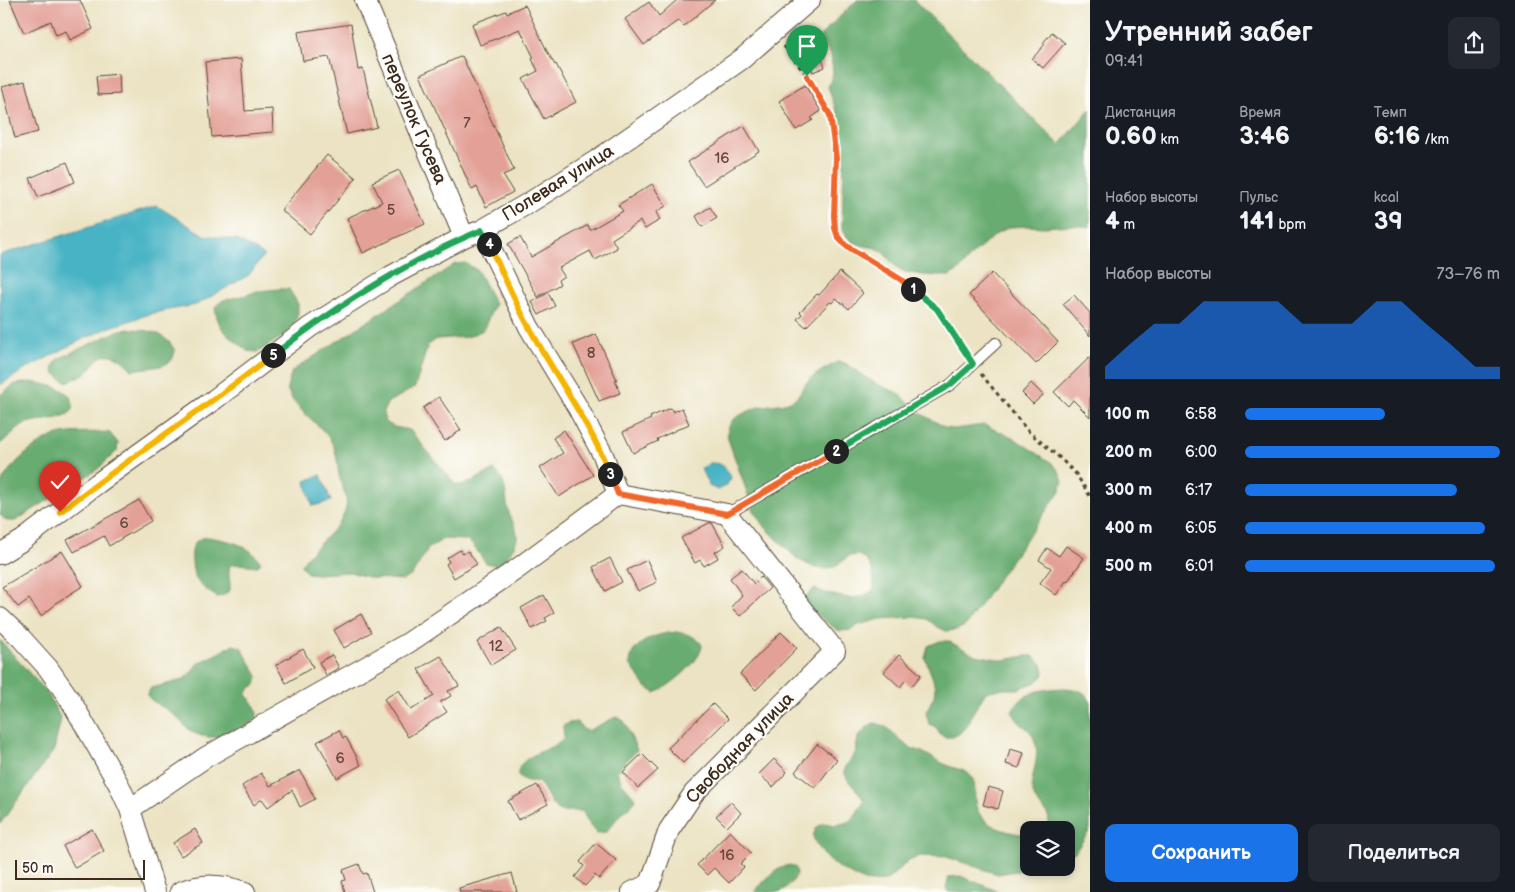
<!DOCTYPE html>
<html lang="ru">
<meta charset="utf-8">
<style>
:root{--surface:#171b24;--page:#242831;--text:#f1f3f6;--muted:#9ea1a6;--accent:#1a73e8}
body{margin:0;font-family:"Balsamiq Sans",sans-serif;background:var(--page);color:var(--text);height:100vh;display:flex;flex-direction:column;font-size:19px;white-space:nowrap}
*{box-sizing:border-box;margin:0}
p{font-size:16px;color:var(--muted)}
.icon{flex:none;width:28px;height:28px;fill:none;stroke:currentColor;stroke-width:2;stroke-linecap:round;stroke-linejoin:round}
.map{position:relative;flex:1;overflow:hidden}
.side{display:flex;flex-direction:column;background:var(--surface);width:425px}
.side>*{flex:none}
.fabs{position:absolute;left:1020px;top:821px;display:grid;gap:10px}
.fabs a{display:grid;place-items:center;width:55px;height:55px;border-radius:10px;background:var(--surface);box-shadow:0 2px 8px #0003;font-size:25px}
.scale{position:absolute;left:15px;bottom:12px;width:130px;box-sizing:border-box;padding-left:5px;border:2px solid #3b2a1e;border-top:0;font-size:14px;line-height:18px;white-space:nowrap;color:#3b2a1e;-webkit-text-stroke:4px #fdfcf7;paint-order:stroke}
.pin{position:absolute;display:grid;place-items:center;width:42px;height:42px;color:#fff;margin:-51px -21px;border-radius:50% 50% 50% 0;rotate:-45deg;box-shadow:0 0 5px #0007}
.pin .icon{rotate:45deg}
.km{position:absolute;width:25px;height:25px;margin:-12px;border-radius:50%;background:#222;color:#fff;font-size:14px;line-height:25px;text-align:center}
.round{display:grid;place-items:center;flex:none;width:52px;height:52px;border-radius:10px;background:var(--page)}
.summary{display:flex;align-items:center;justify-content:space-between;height:85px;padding:0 15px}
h1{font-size:28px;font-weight:600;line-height:38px}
.metrics{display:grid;grid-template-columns:repeat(3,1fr);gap:8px;height:85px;padding:5px 15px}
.metrics div{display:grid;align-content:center}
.metrics b{font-size:25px;font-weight:600}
.metrics small{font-size:14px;font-weight:400}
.metrics p{font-size:14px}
.chart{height:140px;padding:10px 15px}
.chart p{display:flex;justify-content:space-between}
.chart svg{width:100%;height:90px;margin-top:5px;fill:var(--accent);opacity:.7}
.button{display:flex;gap:10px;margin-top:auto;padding:10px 15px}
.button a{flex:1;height:58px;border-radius:10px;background:var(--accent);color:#fff;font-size:20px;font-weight:600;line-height:58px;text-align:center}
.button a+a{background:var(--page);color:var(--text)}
ul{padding:0 15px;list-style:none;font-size:16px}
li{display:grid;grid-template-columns:80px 60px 1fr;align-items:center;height:38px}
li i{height:12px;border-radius:6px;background:var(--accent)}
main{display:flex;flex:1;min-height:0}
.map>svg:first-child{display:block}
.forest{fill:#67ac71;stroke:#516b48}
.water{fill:#47b3c4;stroke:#416e71}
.building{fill:#e3a097}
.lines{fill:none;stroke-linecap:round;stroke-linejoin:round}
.service-casing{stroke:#554637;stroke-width:12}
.minor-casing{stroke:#554637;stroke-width:22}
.path{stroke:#554637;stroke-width:3;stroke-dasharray:4 4;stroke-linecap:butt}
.service{stroke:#fff;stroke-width:10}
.minor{stroke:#fff;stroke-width:20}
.split-1-casing{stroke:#fff;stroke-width:10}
.split-2-casing{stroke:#fff;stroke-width:10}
.split-3-casing{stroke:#fff;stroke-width:10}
.split-4-casing{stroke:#fff;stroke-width:10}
.split-5-casing{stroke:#fff;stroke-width:10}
.split-6-casing{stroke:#fff;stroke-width:10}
.split-1{stroke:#f0652b;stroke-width:6}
.split-2{stroke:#22a559;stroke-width:6}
.split-3{stroke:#f0652b;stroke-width:6}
.split-4{stroke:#f5b400;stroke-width:6}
.split-5{stroke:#22a559;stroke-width:6}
.split-6{stroke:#f5b400;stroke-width:6}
.labels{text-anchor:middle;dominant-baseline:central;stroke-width:4;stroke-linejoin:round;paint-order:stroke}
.number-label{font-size:15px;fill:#65483c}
.street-label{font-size:18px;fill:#3b2a1e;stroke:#fdfcf7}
</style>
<main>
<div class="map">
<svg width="1090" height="892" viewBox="0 0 1090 892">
<rect width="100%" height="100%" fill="#fdfcf7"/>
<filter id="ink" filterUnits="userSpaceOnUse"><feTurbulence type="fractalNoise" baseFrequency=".02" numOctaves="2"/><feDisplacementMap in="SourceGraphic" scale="10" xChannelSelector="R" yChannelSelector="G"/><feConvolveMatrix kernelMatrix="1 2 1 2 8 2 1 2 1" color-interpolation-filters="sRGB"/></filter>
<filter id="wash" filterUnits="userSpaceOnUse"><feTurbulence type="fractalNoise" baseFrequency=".0096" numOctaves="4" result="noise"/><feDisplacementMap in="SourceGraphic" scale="20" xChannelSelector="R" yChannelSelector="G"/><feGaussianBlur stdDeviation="1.12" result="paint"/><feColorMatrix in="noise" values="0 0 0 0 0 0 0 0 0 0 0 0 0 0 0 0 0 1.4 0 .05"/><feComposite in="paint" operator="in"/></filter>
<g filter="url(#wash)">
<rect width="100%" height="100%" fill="#ebe3c3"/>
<path class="forest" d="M 857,0 L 914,0 L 1060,145 L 1090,109 L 1090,227 L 1073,225 L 1043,227 L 1028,226 L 1010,227 L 999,232 L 973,254 L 959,270 L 949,276 L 923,275 L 905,272 L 896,267 L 882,251 L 876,248 L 860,245 L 850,240 L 847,237 L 842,226 L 844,162 L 841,133 L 835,107 L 828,87 L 833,73 L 831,55 L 820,36 Z
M 465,263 L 477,270 L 495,304 L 483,330 L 468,337 L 437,339 L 428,345 L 415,387 L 400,396 L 388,402 L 383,412 L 385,422 L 394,427 L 410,430 L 455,484 L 464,485 L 494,470 C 509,483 504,496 509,513 C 511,520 517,527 517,535 C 518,544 508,555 503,562 L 495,565 L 486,563 L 472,544 L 466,540 L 443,539 L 428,549 L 412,575 L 403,580 L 371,578 L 350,572 L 317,574 L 307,573 L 301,565 C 313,546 336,533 345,512 C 349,501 344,492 341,482 C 336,468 339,454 331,441 C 322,426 305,416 294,402 C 291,398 289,393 287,388 L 292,371 L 455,264 Z
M 279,289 L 289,289 L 298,304 L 298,315 L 291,329 L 285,335 L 258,352 L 247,351 C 230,335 218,333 215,307 L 223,300 L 247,295 L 257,291 Z
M 130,329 C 149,330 166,332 175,351 C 174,355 173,360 169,362 C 163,368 141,368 132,370 C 123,361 111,348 98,359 C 93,364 90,371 85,374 C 79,378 72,380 66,382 C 55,375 47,369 60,358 L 120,330 Z
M 837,362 L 845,363 L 876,384 L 898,393 L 920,413 L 946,428 L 954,429 L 984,425 L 1012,437 L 1052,463 L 1059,471 L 1063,481 L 1060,491 L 966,625 L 957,630 L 946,631 L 936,626 L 927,619 L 914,617 L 880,619 L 859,625 L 851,630 L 839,631 L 814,613 L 803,610 L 806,596 L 814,589 C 834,595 856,605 874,589 L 874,579 L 872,569 L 867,561 L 859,555 L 849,556 L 837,566 L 826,569 L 815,568 L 797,559 L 765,527 L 753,509 L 728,439 C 726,422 735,417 749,411 C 754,409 758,406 764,406 C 773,404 785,405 794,399 C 801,395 802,386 808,381 C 816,373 827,368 837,362 Z
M 32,382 C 46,385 71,386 73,405 C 74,409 72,412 68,414 C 56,421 41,419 27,423 C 16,427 9,438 0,444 L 0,395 L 15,384 Z
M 109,432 L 118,443 L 117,451 L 98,469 L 15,521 L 7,521 L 0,515 C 0,506 0,496 0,488 C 3,469 40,439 58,435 C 72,431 94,433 109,432 Z
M 208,537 C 230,541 248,543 261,563 L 258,566 L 237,564 L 230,565 C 227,574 231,581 230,590 L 224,595 L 217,597 C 209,592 201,587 196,579 C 192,573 190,550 194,544 C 197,539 202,538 208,537 Z
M 677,632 C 687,634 696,636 702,645 C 701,662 670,686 655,693 L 646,687 L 630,664 C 630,661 631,655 633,652 C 643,638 661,633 677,632 Z
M 0,640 L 48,694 L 61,719 L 54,750 L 0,824 Z
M 940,641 L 948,641 L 975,655 L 1004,660 L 1025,656 L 1033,656 L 1042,664 L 1044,672 L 1043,676 L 1036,682 L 1018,689 L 999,689 L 986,692 L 972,714 L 969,723 L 960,733 L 953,737 L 944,737 L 940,734 L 936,727 L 929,724 L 926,712 L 934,696 L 935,688 L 933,679 L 925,658 L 928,646 Z
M 233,645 L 241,647 L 258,676 L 256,685 L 250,688 L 246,695 C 251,700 257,707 257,715 C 257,720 251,723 247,725 C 232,734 220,740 202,736 C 185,732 181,718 169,711 C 160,705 153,703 147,695 L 151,688 L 183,680 L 192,672 L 197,664 Z
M 1064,688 C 1076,689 1085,690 1090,701 L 1090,830 L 1075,852 L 1066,857 L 1066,830 L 1048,830 C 1053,808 1037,810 1033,793 C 1029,775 1042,757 1034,739 C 1032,732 1028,729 1022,725 C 1018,722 1015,716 1012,712 C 1022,691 1043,689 1064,688 Z
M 616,717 L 624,721 L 637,750 C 631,758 622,763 617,772 L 622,783 L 636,799 L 633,804 L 624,810 L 606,832 L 597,833 L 590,825 L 582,811 L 560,811 C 549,805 548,793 540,784 C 536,779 530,783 525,780 C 522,779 520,777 518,775 C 517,755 551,751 564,739 L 563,726 L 569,723 L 577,722 L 584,730 L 587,731 Z
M 874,723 C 893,726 895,739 911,748 C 916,750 921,751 926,754 C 933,758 941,763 949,766 C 956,769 966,770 970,775 C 977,783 974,792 975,801 C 978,827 1008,833 1029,835 L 1029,868 L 1035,868 L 998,874 L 982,869 L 947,857 L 920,856 L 907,862 L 892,876 L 885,881 L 872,882 L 864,881 L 839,868 L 827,859 L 815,842 L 813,836 L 816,828 L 823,823 L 837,825 L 851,821 L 864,802 C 861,793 857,791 851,784 C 848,781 846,776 844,772 L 846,766 L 856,752 L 858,737 L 868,726 Z
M 790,865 L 795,867 L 797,873 L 793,881 L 781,892 L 754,892 C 764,882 775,867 790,865 Z
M 960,876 L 1000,892 L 948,892 L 946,887 L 949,877 Z"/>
<path class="water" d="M 157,206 L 204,235 L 237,240 L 264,255 L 249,275 L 196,305 L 153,313 L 108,328 L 75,343 L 24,370 L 0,385 L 0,255 Z
M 710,463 C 722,463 727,467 731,478 L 726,486 L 718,490 L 709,486 L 701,469 Z
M 321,475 L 331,501 L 313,506 L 305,481 Z"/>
<g id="blocks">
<path class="building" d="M 10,0 L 80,0 L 93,29 L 70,40 L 66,31 L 56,35 L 51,21 L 24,33 Z
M 677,0 L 715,0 L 684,26 L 679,20 L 644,45 L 625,19 L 649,2 L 659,16 Z
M 525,5 L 547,51 L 555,65 L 556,64 L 576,102 L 544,119 L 523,79 L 538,71 L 532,59 L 534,58 L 520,29 L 480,45 L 472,24 L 506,11 L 507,13 Z
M 351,24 L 358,70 L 363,69 L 377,127 L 347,134 L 329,57 L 303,61 L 298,32 Z
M 1052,32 L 1065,43 L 1043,68 L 1032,59 L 1045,44 L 1043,43 Z
M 814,38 L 825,67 L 813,72 L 801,43 Z
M 462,56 L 514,170 L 503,175 L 513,192 L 486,207 L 477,187 L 472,190 L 420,75 Z
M 241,59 L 245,111 L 272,109 L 273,132 L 212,137 L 205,62 Z
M 119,74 L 120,94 L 98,95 L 96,76 Z
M 25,81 L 38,132 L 15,138 L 2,87 Z
M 805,85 L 821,111 L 811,118 L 813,120 L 796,130 L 779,101 Z
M 744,126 L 759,151 L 704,186 L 688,162 Z
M 327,155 L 356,178 L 310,234 L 281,210 Z
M 67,162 L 75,182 L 38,197 L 30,178 Z
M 399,170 L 425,224 L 363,253 L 347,218 L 382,202 L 372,182 Z
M 652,184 L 666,206 L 656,212 L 660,220 L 645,229 L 640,221 L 612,239 L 617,248 L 595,260 L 590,251 L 559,268 L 564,276 L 558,280 L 560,284 L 538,297 L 508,244 L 520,237 L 531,257 L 588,225 L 590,230 L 623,211 L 618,205 Z
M 710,207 L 717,218 L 702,227 L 696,216 Z
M 840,272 L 863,293 L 849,309 L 836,298 L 832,303 L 830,302 L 806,327 L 797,319 L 802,314 L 800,312 L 817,294 L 819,295 Z
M 992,273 L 1058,342 L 1036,364 L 969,295 Z
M 548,293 L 555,306 L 539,315 L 532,302 Z
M 1074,295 L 1090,313 L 1090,336 L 1063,304 Z
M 596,334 L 617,380 L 615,380 L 620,393 L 599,401 L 573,344 Z
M 1090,357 L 1090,417 L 1073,400 L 1068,406 L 1054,392 Z
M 1031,383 L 1043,395 L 1033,404 L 1022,393 Z
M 439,397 L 461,430 L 445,441 L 423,408 Z
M 671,408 L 673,412 L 682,408 L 689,424 L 657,439 L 658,441 L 633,453 L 623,432 L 651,419 L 650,417 Z
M 564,430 L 593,475 L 559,497 L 540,468 L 563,453 L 553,438 Z
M 139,500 L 151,521 L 109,546 L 104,536 L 74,552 L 67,540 Z
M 709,523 L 712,523 L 725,546 L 715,552 L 718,558 L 704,566 L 700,560 L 695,563 L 681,538 Z
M 1066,546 L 1084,558 L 1067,582 L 1066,581 L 1056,595 L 1040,583 L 1051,568 L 1039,560 L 1047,548 L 1059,556 Z
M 460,550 L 463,554 L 468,551 L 477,564 L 454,578 L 446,564 L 449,562 L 447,558 Z
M 62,551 L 83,586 L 54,604 L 55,605 L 41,616 L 29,599 L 18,607 L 2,587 Z
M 610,558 L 622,582 L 605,591 L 593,567 Z
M 647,560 L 657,582 L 638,591 L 627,570 Z
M 742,569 L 754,584 L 761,577 L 770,588 L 740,616 L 731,607 L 742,595 L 730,578 Z
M 544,595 L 554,613 L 545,618 L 547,621 L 532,629 L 521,608 Z
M 361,614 L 371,632 L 344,648 L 334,630 Z
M 501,627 L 516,650 L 491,665 L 477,642 Z
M 781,632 L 797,648 L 756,690 L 740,674 Z
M 303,649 L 313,667 L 286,683 L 276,665 Z
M 332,655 L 339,668 L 326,675 L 319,662 Z
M 899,655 L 921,675 L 911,687 L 905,681 L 900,687 L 884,672 Z
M 441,656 L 459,686 L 448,691 L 451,696 L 440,702 L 447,712 L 408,737 L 384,699 L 399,690 L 411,710 L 434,696 L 418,669 Z
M 713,704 L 728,719 L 683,763 L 668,748 Z
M 339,730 L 343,738 L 346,737 L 361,765 L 337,778 L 317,742 Z
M 817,744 L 837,759 L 815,788 L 795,772 Z
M 1010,749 L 1024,753 L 1019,768 L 1006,764 Z
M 642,754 L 658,770 L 638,788 L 623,772 Z
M 774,759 L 787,772 L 773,787 L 759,774 Z
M 300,770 L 315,799 L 300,807 L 292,790 L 268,807 L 262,799 L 254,805 L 242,786 L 261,773 L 270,786 Z
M 537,785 L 548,804 L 518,820 L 508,801 Z
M 988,787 L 1003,791 L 998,809 L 983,805 Z
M 731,802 L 741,813 L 727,827 L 716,816 Z
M 92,829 L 104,851 L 75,868 L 63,846 Z
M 195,829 L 203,843 L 181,856 L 173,843 Z
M 730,831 L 751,853 L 740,864 L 744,867 L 729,883 L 714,868 L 707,875 L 697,865 Z
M 596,843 L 616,860 L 599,879 L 595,875 L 585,886 L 575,877 L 584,866 L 580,862 Z
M 359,864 L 363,874 L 367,873 L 373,892 L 345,892 L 342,881 L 346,880 L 343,870 Z
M 512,873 L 517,892 L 460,892 L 459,888 Z"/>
</g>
</g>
<g filter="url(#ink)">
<use href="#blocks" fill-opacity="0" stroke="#554637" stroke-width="1"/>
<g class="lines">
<g class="service-casing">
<path id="service" d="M 727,514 L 950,385 L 996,343"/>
</g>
<g class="minor-casing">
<path id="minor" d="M 365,0 L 464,237
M 482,230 L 529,327 L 578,408 L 603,455 L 618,494
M 0,554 L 23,540 L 98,483 L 215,399 L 310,327 L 391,276 L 464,237 L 482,230 L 532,201 L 597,160 L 742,59 L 810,0
M 0,618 L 21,638 L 48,668 L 71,701 L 119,785 L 130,809 L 155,892
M 130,809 L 206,757 L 408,643 L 517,569 L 618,494 L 727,514 L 835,651 L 694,793 L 669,830 L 650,884
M 180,892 C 202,883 222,884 245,892
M 632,892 L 650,884"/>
</g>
<path class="path" d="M 784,46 L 807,76 L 829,115 L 836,158 L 834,216 L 835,228 L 838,237 L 845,245 L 900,279 L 937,309 L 966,353
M 981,374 L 1028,431 L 1060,458 L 1076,474 L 1090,496"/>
<use href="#service" class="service"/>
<use href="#minor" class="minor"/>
</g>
</g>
<g class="lines" filter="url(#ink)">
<g class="split-1-casing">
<path id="split-1" d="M 807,76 L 830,115 L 836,158 L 834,216 L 835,228 L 838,237 L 845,245 L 900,279 L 913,289"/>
</g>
<g class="split-2-casing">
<path id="split-2" d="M 836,451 L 950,385 L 973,364 L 937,309 L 913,289"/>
</g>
<g class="split-3-casing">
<path id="split-3" d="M 610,474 L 618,494 L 727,514 L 836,451"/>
</g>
<g class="split-4-casing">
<path id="split-4" d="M 489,244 C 502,272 514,300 529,327 C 555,376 589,421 610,474"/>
</g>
<g class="split-5-casing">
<path id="split-5" d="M 273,355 C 337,306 407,261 482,230 L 489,244"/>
</g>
<g class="split-6-casing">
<path id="split-6" d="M 60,512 C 130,458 203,409 273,355"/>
</g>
<use href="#split-1" class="split-1"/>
<use href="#split-2" class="split-2"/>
<use href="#split-3" class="split-3"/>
<use href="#split-4" class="split-4"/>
<use href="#split-5" class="split-5"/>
<use href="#split-6" class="split-6"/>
</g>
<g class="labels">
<g class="number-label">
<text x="467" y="123">7</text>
<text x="722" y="158">16</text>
<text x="391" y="210">5</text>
<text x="591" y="353">8</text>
<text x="124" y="523">6</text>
<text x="496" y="646">12</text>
<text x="340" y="758">6</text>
<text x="727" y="855">16</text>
</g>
<g class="street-label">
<text transform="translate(414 119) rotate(67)">переулок Гусева</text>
<text transform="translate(558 183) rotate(-32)">Полевая улица</text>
<text transform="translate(740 748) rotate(-46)">Свободная улица</text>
</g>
</g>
</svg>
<div class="fabs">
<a><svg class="icon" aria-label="layers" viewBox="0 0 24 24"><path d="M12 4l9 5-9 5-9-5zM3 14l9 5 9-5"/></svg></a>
</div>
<div class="scale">50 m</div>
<div class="pin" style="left:807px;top:76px;background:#1e9e55"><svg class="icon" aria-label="arrive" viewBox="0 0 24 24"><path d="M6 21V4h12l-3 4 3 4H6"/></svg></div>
<div class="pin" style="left:60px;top:512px;background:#d93025"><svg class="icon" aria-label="check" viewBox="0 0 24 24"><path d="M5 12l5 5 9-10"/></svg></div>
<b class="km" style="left:913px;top:289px">1</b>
<b class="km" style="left:836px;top:451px">2</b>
<b class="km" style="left:610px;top:474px">3</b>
<b class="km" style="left:489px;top:244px">4</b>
<b class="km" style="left:273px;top:355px">5</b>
</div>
<section class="side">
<div class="summary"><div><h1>Утренний забег</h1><p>09:41</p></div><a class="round"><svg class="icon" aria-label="share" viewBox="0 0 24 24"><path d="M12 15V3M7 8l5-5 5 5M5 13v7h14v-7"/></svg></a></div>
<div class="metrics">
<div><p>Дистанция</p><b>0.60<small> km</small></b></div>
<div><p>Время</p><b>3:46</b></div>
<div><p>Темп</p><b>6:16<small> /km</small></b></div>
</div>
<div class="metrics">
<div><p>Набор высоты</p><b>4<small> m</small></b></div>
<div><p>Пульс</p><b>141<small> bpm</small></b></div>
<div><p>kcal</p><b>39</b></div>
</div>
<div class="chart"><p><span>Набор высоты</span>73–76 m</p>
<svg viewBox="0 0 160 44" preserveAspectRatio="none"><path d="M0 44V38L10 27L20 17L30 17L40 6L50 6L60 6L70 6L80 17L90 17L100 17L110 6L120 6L130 17L140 27L150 38L160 38V44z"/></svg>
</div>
<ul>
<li><b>100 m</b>6:58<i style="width:55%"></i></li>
<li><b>200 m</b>6:00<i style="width:100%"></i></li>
<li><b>300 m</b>6:17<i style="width:83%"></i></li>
<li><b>400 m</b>6:05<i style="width:94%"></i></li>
<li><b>500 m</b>6:01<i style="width:98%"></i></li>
</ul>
<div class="button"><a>Сохранить</a><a>Поделиться</a></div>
</section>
</main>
